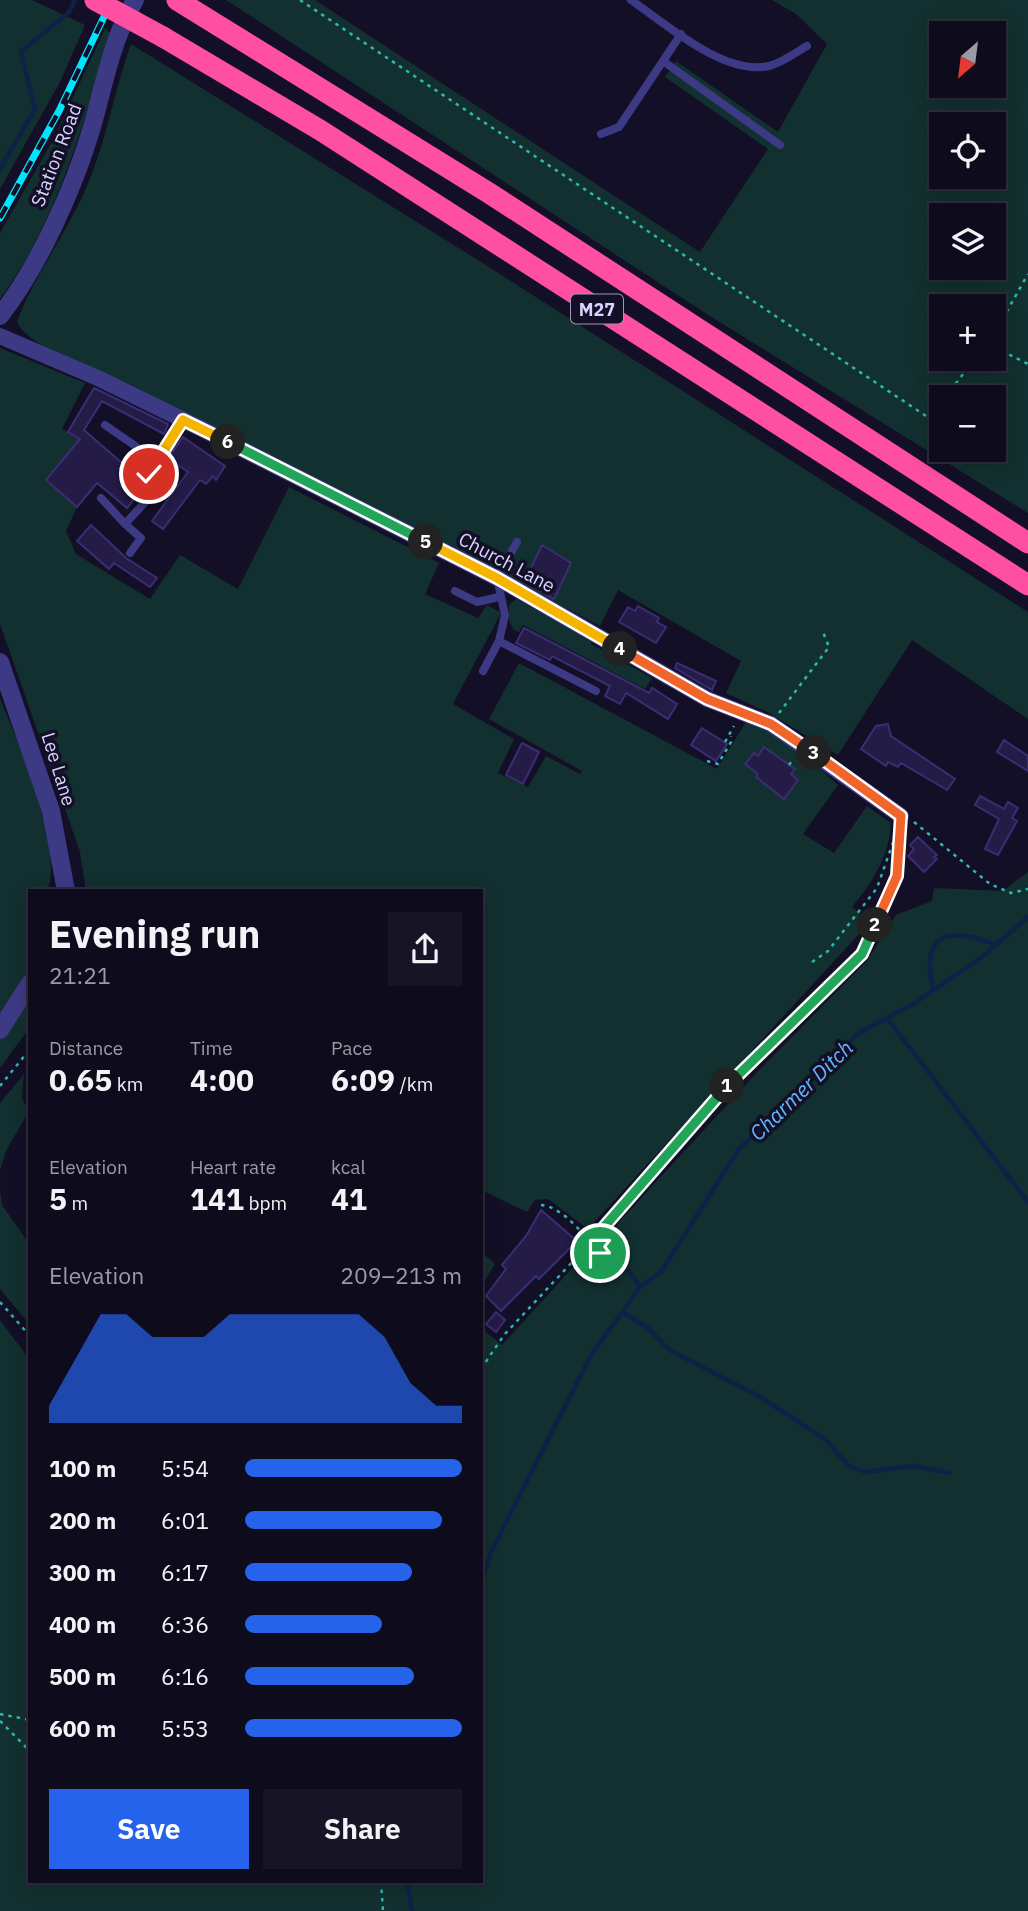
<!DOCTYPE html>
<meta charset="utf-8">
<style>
:root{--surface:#0e0b1c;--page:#171425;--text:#f1f3f6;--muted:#9b9ba3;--line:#2e2b3b;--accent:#2563eb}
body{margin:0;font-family:"IBM Plex Sans",sans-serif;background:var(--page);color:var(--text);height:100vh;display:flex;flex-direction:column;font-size:26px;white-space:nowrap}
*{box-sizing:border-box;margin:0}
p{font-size:23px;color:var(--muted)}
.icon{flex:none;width:38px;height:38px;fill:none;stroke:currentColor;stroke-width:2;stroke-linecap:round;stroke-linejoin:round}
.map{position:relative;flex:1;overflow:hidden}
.details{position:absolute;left:28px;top:889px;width:455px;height:994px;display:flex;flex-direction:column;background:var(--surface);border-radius:0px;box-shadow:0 4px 18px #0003,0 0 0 2px var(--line)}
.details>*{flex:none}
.needle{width:46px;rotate:208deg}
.buttons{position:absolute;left:929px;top:21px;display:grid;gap:14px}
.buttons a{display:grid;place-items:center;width:77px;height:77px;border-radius:0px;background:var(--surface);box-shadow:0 4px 18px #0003,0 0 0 2px var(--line);font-size:35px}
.pin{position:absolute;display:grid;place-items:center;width:60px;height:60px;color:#fff;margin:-30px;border:4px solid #fff;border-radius:50%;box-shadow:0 2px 7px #0007}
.km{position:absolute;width:35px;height:35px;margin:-18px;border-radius:50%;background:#222;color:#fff;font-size:19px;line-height:35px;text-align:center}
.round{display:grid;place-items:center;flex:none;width:74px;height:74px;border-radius:0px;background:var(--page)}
.headline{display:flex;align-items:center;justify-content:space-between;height:119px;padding:0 21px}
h1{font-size:38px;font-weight:700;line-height:52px}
.metrics{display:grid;grid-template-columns:repeat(3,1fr);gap:10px;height:119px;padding:7px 21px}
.metrics div{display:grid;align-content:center}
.metrics b{font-size:30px;font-weight:700}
.metrics small{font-size:19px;font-weight:400}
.metrics p{font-size:19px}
.chart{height:196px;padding:14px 21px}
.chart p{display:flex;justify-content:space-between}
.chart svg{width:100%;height:126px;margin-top:7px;fill:var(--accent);opacity:.7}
.primary-button{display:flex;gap:14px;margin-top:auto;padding:14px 21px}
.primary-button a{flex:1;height:80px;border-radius:0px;background:var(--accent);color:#fff;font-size:28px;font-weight:700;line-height:80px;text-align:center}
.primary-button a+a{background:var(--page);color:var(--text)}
ul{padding:0 21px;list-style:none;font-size:23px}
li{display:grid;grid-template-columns:112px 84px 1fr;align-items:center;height:52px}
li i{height:18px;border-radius:9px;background:var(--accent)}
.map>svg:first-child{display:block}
.green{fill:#12302f;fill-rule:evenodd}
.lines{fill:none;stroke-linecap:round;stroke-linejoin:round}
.stream{stroke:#0c2248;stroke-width:4.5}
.building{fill:#241b47;stroke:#3b2d73;stroke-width:2}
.path{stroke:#2fb8b0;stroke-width:2.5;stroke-dasharray:3.5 5;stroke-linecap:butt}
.service{stroke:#3d3a85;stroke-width:8}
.minor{stroke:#3d3a85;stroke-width:16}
.tertiary{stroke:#3d3a85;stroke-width:18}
.motorway{stroke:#ff4fa3;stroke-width:21}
.rail-casing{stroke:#00e5ff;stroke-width:7}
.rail{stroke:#130f26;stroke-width:4.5;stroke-dasharray:13;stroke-linecap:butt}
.motorway-bridge{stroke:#ff4fa3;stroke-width:21}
.split-1-casing{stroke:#fff;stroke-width:14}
.split-2-casing{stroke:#fff;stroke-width:14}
.split-3-casing{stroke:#fff;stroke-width:14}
.split-4-casing{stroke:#fff;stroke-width:14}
.split-5-casing{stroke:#fff;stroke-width:14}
.split-6-casing{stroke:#fff;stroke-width:14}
.split-7-casing{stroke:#fff;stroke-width:14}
.split-1{stroke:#22a559;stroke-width:9}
.split-2{stroke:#22a559;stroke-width:9}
.split-3{stroke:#f0652b;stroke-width:9}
.split-4{stroke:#f0652b;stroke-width:9}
.split-5{stroke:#f5b400;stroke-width:9}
.split-6{stroke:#22a559;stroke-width:9}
.split-7{stroke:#f5b400;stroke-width:9}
.labels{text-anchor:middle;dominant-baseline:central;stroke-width:7;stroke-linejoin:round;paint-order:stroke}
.shield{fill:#130f26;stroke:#9e99be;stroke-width:2}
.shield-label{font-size:18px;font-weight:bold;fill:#d9d4ff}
.street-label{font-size:19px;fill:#d9d4ff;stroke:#130f26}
.water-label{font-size:21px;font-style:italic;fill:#62b6ff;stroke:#130f26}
</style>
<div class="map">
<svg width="1028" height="1911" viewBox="0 0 1028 1911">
<rect width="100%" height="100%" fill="#130f26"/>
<path class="green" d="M 0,0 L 32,0 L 85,25 L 60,82 L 0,189 Z
M 226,0 L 315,0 L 700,252 L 768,149 L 665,77 L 676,61 L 778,132 L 827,44 L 796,14 L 772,0 L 1028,0 L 1028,513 L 705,313 ZM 942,33 L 994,33 L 994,86 L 942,86 ZM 942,124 L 994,124 L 994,177 L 942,177 ZM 942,215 L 994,215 L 994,268 L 942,268 ZM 942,306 L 994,306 L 994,359 L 942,359 ZM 942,397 L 994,397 L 994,450 L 942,450 Z
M 105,29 L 112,34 C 82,124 58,221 0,299 L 0,233 L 54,138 Z
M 131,44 L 481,262 L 1028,612 L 1028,719 L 912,640 L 838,755 L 769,713 L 726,693 L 741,661 L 618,590 L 600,626 C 445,543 287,465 131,385 C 102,370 30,350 17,322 C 34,276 64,237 84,193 C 106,145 113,94 131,44 Z
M 0,348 L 85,383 L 62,429 L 79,439 L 46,481 L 77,507 L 66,531 L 76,554 L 150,599 L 180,555 L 238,589 L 289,487 L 439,563 L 425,594 L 478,618 L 487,605 L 501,613 L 453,704 L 514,739 L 498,773 L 528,787 L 546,756 L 580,774 L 582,771 L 489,719 L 519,663 L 717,769 L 747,720 C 782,736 810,760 838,785 L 803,834 L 834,853 L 867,806 L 891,823 C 890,855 872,883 852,907 L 870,922 L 588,1229 L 548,1199 L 535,1200 L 527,1212 L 481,1190 L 481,891 L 86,891 L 80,852 L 0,624 Z
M 516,599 L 592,639 L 591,644 L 652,678 L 645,689 L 523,625 L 519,632 L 514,630 L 509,621 L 509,605 Z
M 0,699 C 17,739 65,850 47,891 L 30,891 L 30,1027 L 0,1068 Z
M 1028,872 L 1028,1911 L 0,1911 L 0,1320 L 30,1360 L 30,1881 L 481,1881 L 481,1328 L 502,1345 L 576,1264 L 583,1259 L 599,1270 L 607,1243 L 620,1221 L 760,1069 L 867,961 L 896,915 L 932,901 L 934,888 L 1003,891 Z
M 24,1074 L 22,1098 L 29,1111 L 6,1151 L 0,1170 L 0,1103 Z
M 0,1190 L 2,1205 L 30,1245 L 30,1325 L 0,1289 Z
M 481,1252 L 495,1264 L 481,1287 Z"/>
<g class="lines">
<path class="stream" d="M 0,169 L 35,109 L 21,52 L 69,12 L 75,0
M 933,990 C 920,932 949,926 996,945
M 887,1018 L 1028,1202
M 614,1258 L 628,1270 L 640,1287
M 623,1312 L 649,1329 L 669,1350 L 757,1395 L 825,1439 L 849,1466 L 865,1472 L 913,1466 L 950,1473
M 481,1585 L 491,1552 L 590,1357 L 640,1287 L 661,1272 L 739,1149 L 859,1033 L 915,1003 L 982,957 L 1028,917
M 407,1881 L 412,1911"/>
</g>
<path class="building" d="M 94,388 L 168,424 L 164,434 L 102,401 L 84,430 L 137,476 L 131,483 L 141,491 L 127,508 L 97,483 L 77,507 L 46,480 L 80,439 L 68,432 Z
M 183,437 L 225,466 L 216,480 L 213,476 L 206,484 L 200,480 L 163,529 L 152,521 L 188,472 L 168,458 Z
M 91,525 L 126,558 L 157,578 L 150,587 L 114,563 L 109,569 L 77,541 Z
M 542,545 L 571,563 L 554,599 L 532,586 L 534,582 L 526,578 Z
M 638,606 L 659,618 L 657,622 L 666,627 L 656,643 L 619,622 L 628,607 L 635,611 Z
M 524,628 L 649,693 L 652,688 L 677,704 L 668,719 L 626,693 L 620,704 L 605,696 L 610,686 L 552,656 L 550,660 L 516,643 Z
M 677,663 L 716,681 L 712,690 L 675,668 Z
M 888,724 L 891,736 L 955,779 L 947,790 L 901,763 L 898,767 L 888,762 L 886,766 L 861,749 L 876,726 Z
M 702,728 L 727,744 L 716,761 L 691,745 Z
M 1004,740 L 1028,756 L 1028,771 L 997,752 Z
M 522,743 L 539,752 L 523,784 L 506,775 Z
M 764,747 L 795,769 L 791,774 L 798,780 L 784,799 L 756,777 L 758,774 L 745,764 L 754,753 L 758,756 Z
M 980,796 L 1004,809 L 1008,802 L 1018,808 L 1012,818 L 1017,821 L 998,855 L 985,849 L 999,819 L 975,805 Z
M 918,837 L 937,855 L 934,857 L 937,859 L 924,872 L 908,856 L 914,849 L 910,845 Z
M 541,1210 L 577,1241 L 539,1279 L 536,1276 L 501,1311 L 486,1296 L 506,1269 L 502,1265 L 526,1236 Z
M 496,1312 L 505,1320 L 496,1332 L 486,1324 Z"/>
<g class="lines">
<path class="path" d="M 300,0 L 929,418 L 942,402
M 994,334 L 1028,274
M 994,347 L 1028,364
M 945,397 L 975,359
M 779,713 L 829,647 L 823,632
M 725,742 L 734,726
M 707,761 L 718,764 L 731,742 L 731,736
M 789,765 L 793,759
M 914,822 L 990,884 L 1011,893 L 1028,889
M 812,962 L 828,951 L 877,888 L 897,831
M 0,1086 L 30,1049
M 541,1205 C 564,1207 585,1237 600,1253
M 0,1302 L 30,1336
M 481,1369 L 504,1335 L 590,1243 L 739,1073 L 862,954 L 897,876 L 900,829
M 0,1714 L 30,1720
M 0,1721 L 30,1751
M 381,1881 L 383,1911"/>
<path class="service" d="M 631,0 C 666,24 724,76 769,66 C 782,63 795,53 807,46
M 663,61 L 780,145
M 601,134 L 619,127 L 681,34
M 105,425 L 157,461
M 101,498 L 125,524 L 161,485 L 148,474 L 183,420
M 125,524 L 141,538 L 130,553
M 517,542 L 497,578 L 505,615 L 499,641 L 596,691
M 455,591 L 477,602 L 499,597
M 483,671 L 499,641"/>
<path class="minor" d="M 0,336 L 100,379 L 208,432 L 497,578 L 707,699 L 771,724 L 901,816"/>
<path class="tertiary" d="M 0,316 C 39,266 74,188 92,127 C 104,85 112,39 135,0
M 0,662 L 51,811 L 66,891
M 0,1030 L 30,983"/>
<path class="motorway" d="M 177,0 L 489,193 L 1028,543
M 163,37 L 320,130 L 1028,585"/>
<g class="rail-casing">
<path id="rail" d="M 0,218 L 59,111 L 112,0"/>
</g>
<use href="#rail" class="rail"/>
<path class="motorway-bridge" d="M 95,0 L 163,37"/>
</g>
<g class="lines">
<g class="split-1-casing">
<path id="split-1" d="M 600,1253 L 590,1243 L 727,1086"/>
</g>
<g class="split-2-casing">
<path id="split-2" d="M 727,1086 L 862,954 L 875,925"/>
</g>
<g class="split-3-casing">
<path id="split-3" d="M 814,753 L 901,816 L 897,876 L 875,925"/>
</g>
<g class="split-4-casing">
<path id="split-4" d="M 620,649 L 707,699 L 771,724 L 814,753"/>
</g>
<g class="split-5-casing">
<path id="split-5" d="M 426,542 L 497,578 L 620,649"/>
</g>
<g class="split-6-casing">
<path id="split-6" d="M 228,442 L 426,542"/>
</g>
<g class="split-7-casing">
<path id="split-7" d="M 149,474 L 183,420 L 228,442"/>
</g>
<use href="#split-1" class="split-1"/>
<use href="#split-2" class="split-2"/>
<use href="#split-3" class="split-3"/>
<use href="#split-4" class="split-4"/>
<use href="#split-5" class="split-5"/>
<use href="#split-6" class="split-6"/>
<use href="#split-7" class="split-7"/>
</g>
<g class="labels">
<rect class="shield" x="571" y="294.5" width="52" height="29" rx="5"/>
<g class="shield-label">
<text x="597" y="309">M27</text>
</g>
<g class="street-label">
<text transform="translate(56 155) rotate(-69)">Station Road</text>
<text transform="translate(507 562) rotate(28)">Church Lane</text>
<text transform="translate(59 769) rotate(73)">Lee Lane</text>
</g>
<g class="water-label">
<text transform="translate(801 1090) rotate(-44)">Charmer Ditch</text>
</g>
</g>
</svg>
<div class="buttons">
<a><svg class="needle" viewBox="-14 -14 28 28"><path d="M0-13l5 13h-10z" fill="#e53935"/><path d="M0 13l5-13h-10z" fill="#9b9ba3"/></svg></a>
<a><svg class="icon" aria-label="locate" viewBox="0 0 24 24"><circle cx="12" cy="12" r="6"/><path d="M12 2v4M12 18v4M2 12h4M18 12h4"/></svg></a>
<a><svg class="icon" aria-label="layers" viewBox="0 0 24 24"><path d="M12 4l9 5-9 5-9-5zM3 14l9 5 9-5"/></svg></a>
<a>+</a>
<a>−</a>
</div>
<div class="pin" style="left:600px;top:1253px;background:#1e9e55"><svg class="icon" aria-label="arrive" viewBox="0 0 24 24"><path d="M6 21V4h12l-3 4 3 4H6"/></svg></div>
<div class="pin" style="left:149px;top:474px;background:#d93025"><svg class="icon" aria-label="check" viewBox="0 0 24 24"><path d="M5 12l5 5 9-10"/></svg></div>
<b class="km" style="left:727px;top:1086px">1</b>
<b class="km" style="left:875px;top:925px">2</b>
<b class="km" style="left:814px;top:753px">3</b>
<b class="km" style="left:620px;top:649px">4</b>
<b class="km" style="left:426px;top:542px">5</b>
<b class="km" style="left:228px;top:442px">6</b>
<section class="details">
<div class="headline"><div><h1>Evening run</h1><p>21:21</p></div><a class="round"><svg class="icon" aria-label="share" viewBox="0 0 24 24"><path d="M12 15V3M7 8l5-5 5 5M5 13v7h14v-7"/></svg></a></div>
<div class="metrics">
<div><p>Distance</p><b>0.65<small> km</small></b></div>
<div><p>Time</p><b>4:00</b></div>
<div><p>Pace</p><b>6:09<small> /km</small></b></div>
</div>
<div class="metrics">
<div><p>Elevation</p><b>5<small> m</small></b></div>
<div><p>Heart rate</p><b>141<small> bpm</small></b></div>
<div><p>kcal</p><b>41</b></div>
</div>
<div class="chart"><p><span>Elevation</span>209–213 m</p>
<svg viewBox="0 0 160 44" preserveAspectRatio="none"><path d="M0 44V38L10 22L20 6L30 6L40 14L50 14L60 14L70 6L80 6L90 6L100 6L110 6L120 6L130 14L140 30L150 38L160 38V44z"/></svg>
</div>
<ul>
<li><b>100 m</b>5:54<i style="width:100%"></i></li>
<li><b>200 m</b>6:01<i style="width:91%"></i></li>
<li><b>300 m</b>6:17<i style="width:77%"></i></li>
<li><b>400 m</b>6:36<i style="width:63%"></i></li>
<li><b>500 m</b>6:16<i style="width:78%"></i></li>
<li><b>600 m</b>5:53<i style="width:100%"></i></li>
</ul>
<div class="primary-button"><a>Save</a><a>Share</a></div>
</section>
</div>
